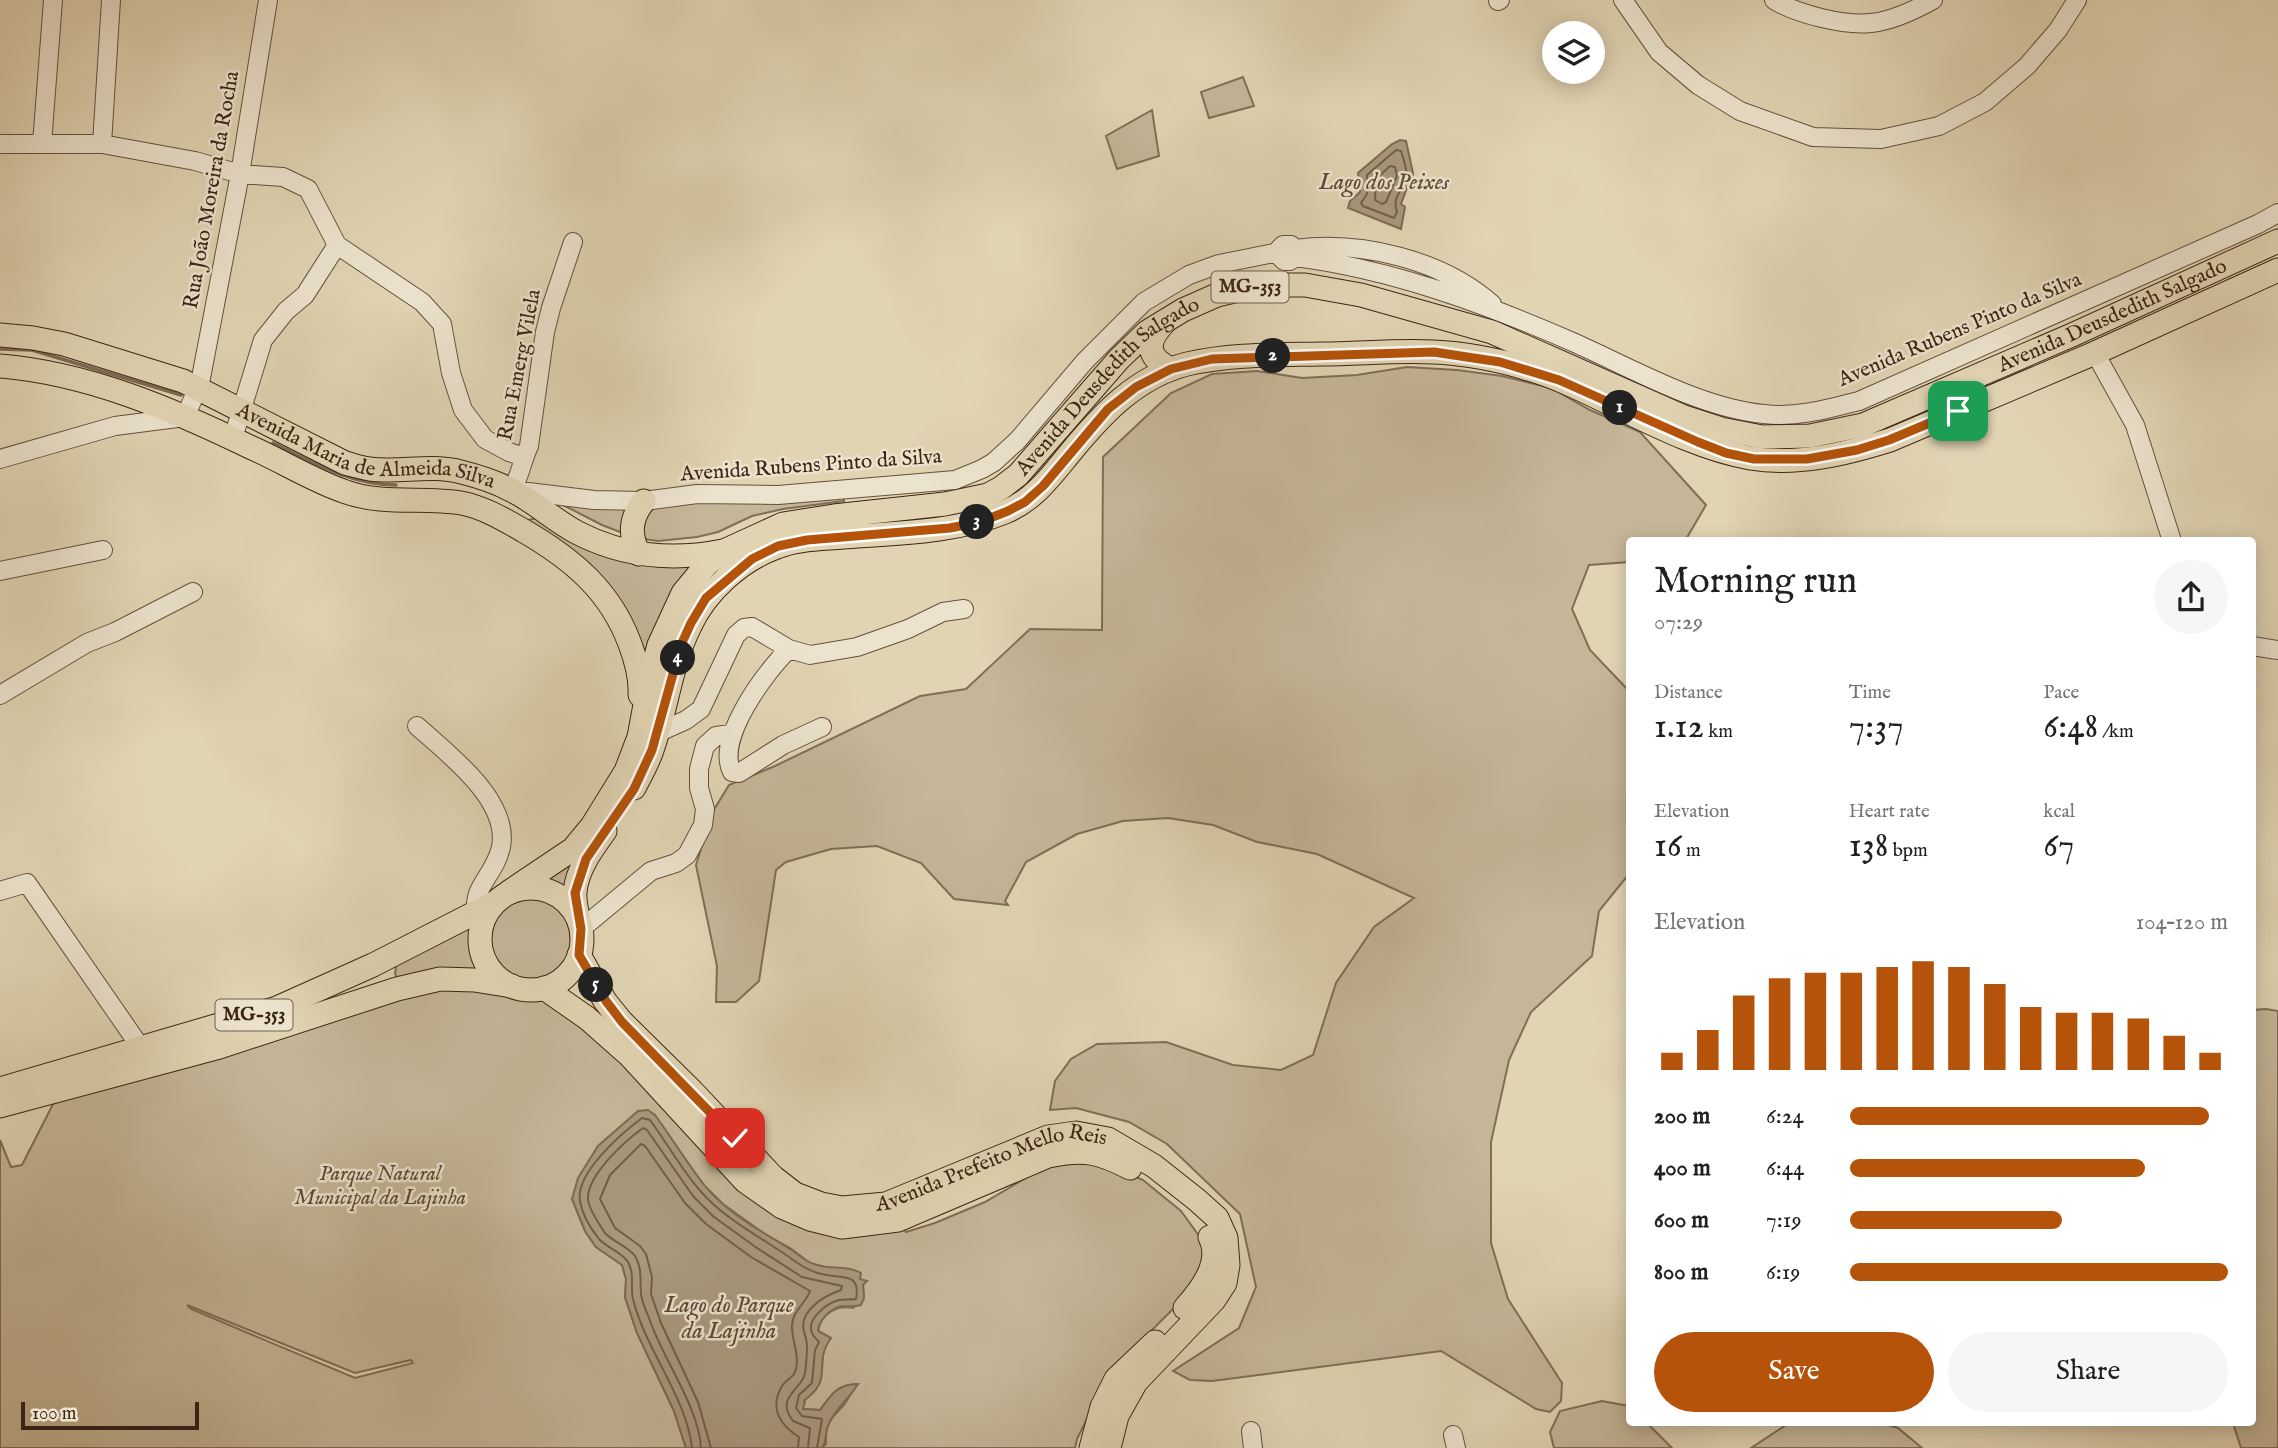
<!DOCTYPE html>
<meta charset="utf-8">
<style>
:root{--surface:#fff;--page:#f6f6f6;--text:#202124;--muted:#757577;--accent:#b45309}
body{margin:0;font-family:"IM FELL English",serif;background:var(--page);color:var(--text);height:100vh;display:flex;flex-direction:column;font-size:26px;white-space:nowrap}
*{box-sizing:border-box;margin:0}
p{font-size:23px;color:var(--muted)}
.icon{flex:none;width:38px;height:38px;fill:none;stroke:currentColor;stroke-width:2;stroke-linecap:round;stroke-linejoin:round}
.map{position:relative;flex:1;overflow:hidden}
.drawer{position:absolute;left:1626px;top:537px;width:630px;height:889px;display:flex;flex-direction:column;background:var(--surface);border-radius:7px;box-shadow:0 4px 18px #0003}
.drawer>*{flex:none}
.controls{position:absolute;left:1542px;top:21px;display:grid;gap:14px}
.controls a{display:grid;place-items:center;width:63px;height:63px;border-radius:50%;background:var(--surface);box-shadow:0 4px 18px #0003;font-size:35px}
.scale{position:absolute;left:21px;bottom:18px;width:178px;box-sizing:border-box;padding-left:7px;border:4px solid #3c2514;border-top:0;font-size:19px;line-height:24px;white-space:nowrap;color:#3c2514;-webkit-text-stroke:5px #ece3ce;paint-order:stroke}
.pin{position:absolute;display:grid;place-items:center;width:60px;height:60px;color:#fff;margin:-30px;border-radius:14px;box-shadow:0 4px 10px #0006}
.km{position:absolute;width:35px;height:35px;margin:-18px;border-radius:50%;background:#222;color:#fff;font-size:19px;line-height:35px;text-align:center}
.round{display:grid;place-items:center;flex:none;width:74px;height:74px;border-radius:37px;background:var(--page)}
.headline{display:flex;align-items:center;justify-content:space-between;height:119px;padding:0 28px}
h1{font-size:38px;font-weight:600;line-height:52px}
.figures{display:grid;grid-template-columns:repeat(3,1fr);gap:10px;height:119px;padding:7px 28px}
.figures div{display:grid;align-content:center}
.figures b{font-size:35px;font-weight:600}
.figures small{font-size:19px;font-weight:400}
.figures p{font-size:19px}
.chart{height:196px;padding:14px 28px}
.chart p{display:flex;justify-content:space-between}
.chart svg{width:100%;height:126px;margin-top:7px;stroke:var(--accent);stroke-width:6}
.cta{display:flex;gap:14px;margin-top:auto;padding:14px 28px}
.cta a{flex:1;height:80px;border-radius:42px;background:var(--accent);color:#fff;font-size:28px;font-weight:600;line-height:80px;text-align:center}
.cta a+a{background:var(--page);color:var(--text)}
ul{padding:0 28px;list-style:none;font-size:23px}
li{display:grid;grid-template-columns:112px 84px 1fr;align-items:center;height:52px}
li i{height:18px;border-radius:9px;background:var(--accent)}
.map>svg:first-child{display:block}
.green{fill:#c5b698;stroke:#806e56;stroke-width:2;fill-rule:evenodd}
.water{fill:#a9987d;stroke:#7d6a53;stroke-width:2}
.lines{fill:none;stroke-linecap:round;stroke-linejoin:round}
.shore{stroke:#725e48;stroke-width:2}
.stream{stroke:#7d6a53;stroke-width:3.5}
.minor-casing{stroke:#65513c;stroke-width:20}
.major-casing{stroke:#3c2514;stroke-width:25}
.minor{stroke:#ece3ce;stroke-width:18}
.major{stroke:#e1d4b3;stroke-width:23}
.route-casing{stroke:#fff;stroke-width:14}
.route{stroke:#b45309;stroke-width:9}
.labels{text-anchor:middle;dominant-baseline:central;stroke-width:5;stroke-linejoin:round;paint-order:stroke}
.shield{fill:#ece3ce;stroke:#715e4c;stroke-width:2}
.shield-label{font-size:19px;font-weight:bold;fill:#3c2514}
.street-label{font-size:21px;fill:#3c2514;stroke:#ece3ce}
.park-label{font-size:21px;font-style:italic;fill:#5e4935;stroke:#ece3ce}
.water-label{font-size:23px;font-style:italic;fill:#5d4834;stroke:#ece3ce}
</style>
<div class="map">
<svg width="2278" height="1448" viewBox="0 0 2278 1448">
<rect width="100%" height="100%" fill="#e1d4b3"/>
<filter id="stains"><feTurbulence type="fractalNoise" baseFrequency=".00286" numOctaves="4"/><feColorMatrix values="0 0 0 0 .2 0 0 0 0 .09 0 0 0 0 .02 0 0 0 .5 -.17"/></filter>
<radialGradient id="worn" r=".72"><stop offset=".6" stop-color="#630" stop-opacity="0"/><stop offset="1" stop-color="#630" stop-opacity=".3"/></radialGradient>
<path class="green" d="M 1243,77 L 1254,106 L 1209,118 L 1201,92 Z
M 1152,110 L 1159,156 L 1117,169 L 1106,136 Z
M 1407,367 L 1457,370 L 1502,376 L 1551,388 L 1590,410 L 1640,432 L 1706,505 L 1685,541 L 1629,541 L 1629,562 L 1589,565 L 1572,609 L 1590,650 L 1629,691 L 1629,874 L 1599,911 L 1592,956 L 1531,1012 L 1509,1060 L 1491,1142 L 1491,1243 L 1508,1299 L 1562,1383 L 1561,1401 L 1550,1412 L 1536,1409 L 1441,1351 L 1212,1381 L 1190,1380 L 1173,1371 L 1239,1328 L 1256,1287 L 1240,1214 L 1167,1144 L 1129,1122 L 1076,1108 L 1050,1110 L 1055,1081 L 1071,1059 L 1097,1044 L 1166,1042 L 1233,1065 L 1281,1070 L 1313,1055 L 1336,983 L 1374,927 L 1414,898 L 1317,854 L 1257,842 L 1213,825 L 1168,818 L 1123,821 L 1077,834 L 1026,862 L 1005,901 L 1008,905 L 954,899 L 921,863 L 877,846 L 831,849 L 786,862 L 776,870 L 759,981 L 736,1002 L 716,1002 L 717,966 L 696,865 L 712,813 L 729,785 L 775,766 L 920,696 L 966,689 L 1030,629 L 1102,630 L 1103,457 L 1171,393 L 1212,374 L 1257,371 L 1302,378 L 1357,375 Z
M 844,498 L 844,501 L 783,509 L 752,516 L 718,532 L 697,537 L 658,541 L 637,538 L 649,508 L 705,501 L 780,503 Z
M 561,504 L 627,508 L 628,535 L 602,525 Z
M 537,518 L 579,539 L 699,559 L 663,610 L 644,653 L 523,521 Z
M 576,861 L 568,901 L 555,888 L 536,882 Z
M483 940a47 47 0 1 1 94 0a47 47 0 1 1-94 0Z
M 483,919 C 475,949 482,960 501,983 L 400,987 L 395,973 L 398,955 Z
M 502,989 L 542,997 L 569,1010 L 741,1184 L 904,1229 L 906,1232 L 935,1223 L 985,1202 L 1050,1164 L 1101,1161 L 1143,1180 L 1181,1211 L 1202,1240 L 1203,1260 L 1197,1285 L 1110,1372 L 1077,1439 L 1075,1448 L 822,1448 L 826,1444 L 826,1429 L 831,1419 L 844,1405 L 857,1384 C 837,1385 831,1395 820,1410 L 802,1409 C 803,1396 813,1391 819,1380 C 827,1366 816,1357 831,1338 L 818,1331 C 820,1314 837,1305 853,1308 L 864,1298 L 863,1285 L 849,1271 L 844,1268 L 829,1268 L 810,1263 L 790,1248 L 766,1235 L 723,1204 L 706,1187 L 572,1199 L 585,1231 L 596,1247 L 622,1265 L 626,1279 L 625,1297 L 637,1333 L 674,1411 L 686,1448 L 0,1448 L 0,1140 L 11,1167 L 22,1165 L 54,1102 L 427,990 ZM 187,1305 L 355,1373 L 411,1360 L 413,1363 L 355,1378 L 191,1309 Z
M 2266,1009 L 2278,1011 L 2278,1448 L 2241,1448 L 2233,1423 L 2252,1423 L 2252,1010 Z
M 1602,1401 L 1629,1406 L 1629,1423 L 1647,1423 L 1672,1448 L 1554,1448 L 1550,1432 L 1560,1411 Z
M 1789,1423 L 1882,1423 L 1898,1428 L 1922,1448 L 1751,1448 Z"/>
<path class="water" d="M 1400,140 L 1406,141 L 1413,173 L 1412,188 L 1407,188 L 1401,204 L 1405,207 L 1401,229 L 1348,208 L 1350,201 L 1360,192 L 1358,173 L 1392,144 Z
M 648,1110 L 655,1115 C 672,1138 687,1163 705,1186 C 726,1212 759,1230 787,1247 C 795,1251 801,1258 809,1262 C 825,1271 846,1264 861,1273 L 860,1279 L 867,1281 L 863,1285 L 864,1298 L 861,1305 C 854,1307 850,1306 843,1306 C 831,1307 819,1320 818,1331 L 831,1338 C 816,1358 827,1374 817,1388 C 814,1393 808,1397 804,1401 L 805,1402 L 803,1409 L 820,1410 C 831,1395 837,1384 858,1384 C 849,1399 833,1411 828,1426 C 825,1434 827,1441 822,1448 L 686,1448 L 674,1411 L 637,1333 L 625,1297 L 626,1279 L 622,1265 L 596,1247 L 585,1231 L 572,1199 L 578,1178 L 598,1146 L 638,1111 Z"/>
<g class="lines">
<path class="shore" d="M 1396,150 L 1401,151 C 1403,158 1409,173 1406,180 C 1401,192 1392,198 1397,212 L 1394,218 L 1363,206 L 1361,203 L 1367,194 L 1367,175 Z
M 1390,166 L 1395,167 L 1397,176 L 1386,202 L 1382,204 L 1375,200 L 1376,179 Z
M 692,1448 C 687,1398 645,1349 633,1299 C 630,1287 635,1274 628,1262 C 622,1252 607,1248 599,1239 C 591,1229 582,1214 580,1201 C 575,1173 622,1133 642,1118 L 650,1120 C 672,1150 691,1187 720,1210 C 744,1230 772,1244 796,1262 C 806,1269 814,1273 826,1275 C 843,1278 861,1273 856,1299 C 850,1300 845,1299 839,1300 C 827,1303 806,1319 812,1333 C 813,1337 817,1339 819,1342 L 815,1350 L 812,1383 L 799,1395 L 796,1408 L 802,1416 L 822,1419 L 817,1448
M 701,1448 C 699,1407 662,1358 649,1318 C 646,1310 641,1301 641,1293 C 640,1280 642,1267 635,1256 C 628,1246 613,1242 605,1233 C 599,1224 589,1210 588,1199 C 587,1175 625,1141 643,1128 L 647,1130 L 693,1196 L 714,1217 L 757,1248 L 802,1277 L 842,1286 L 841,1290 C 827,1295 814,1302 806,1315 C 799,1328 807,1335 807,1346 C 807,1355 806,1365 805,1373 C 803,1389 774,1397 793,1421 L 810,1428 L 808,1448
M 711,1448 L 698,1402 L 661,1323 L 651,1294 L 652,1277 L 646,1254 L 640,1246 L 615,1228 L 600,1199 L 610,1175 L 641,1144 L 645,1146 L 685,1203 L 706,1224 L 751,1257 L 810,1291 C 806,1303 793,1310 792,1325 C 791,1340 802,1359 794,1374 C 791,1378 785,1381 782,1386 C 769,1408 780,1425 799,1437 L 798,1448"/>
<path class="stream" d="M 0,349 L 32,350 L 181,395
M 273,443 C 315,463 348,484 396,485"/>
<g class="minor-casing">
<path id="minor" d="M 1623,0 L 1659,52 L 1698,85 L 1740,111 L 1813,137 L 1881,139 L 1939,126 L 1985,102 L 2027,66 L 2058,30 L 2077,0
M 1774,0 C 1797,14 1844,26 1871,23 C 1892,21 1915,10 1933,0
M 1498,1 L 1500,0
M 0,144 L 102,144 L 195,161 L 240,174 L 283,177 L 308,189 L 337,245 L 422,302 L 442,324 L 451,373 L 463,410 L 485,439 L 509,452 L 524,457
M 42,144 L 53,0
M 102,144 L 111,0
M 573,242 L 551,308 L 545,332 L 529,446 C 522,461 520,476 512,490 L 594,500 L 644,501 L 697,494 L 778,495 L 955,480 L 982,469 L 994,462 L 1017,441 L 1085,361 L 1144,302 L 1189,275 L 1219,264 L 1279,252
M 1295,249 C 1361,240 1442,260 1492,304
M 1295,257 L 1296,252 L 1291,245 L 1283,245 L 1279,249 L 1280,257 L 1284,261 L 1290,261 L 1295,257 C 1391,269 1486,304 1575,343 C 1633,369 1701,408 1764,414 C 1796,418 1828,409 1859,401 L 2258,224 L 2278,213
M 2095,353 L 2135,425 L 2172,541
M 233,438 L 263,340 L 286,311 L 305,295 L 337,245
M 0,459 L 115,426 L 185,417 L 200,383 L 240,174 L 268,0
M 0,571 L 103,550
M 2252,646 L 2278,650
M 0,695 L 87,643 L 115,632 L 193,592
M 417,726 C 448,754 510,800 501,847 C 497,865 487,875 479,891 C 476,897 476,905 475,912
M 822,727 L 783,745 L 739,773 L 732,772 C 715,739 766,671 789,649 L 810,655 L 857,647 L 908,629 L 943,612 L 964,609
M 657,733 L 686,720 L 701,709 L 736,635 L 744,628 L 752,627 L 789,649
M 0,891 L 27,883 L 141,1048
M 581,929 L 651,871 L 676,863 L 687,855 L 703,825 L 705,809 L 699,788 L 699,769 L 705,746 L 716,736 L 731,734
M 1251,1431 L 1253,1448
M 1453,1435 L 1456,1448"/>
</g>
<g class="major-casing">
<g id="major">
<path d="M 1164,323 C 1146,342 1146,357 1171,369"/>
<path id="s1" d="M 0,335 L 33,338 L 64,344 L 183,381 L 345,463 C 353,465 362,468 370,469 C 400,473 431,464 461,472 C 477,476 496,482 511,490 C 534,501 555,521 578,533 C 625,557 672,561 723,551"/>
<path d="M 0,366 C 87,373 172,409 250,447 C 282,461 313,481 346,492 C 382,505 424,497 461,503 C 483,507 505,520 524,531 C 572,559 610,590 630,644 C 636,660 641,678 640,695"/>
<path d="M 639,554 C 629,535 630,518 644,501"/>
<path d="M 634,788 C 641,774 649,761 653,747 C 667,707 671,664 690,626 C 706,591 741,560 777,547 C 797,539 821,539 843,537 C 897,533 954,533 1005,512 C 1034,500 1051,476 1070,453 C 1102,414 1136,377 1187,364 C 1230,354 1276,355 1321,354 C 1358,354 1396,350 1433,352 C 1463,353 1500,360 1528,369 C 1557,377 1584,391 1611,404 C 1655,425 1701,449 1750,458 C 1797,466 1845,454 1890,440 L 2095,353 L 2278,270"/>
<circle cx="531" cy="939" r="51"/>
<path id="s2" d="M 509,892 L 573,849 L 592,826 L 626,771 L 639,737 L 649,683 L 659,645 L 683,593 L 707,564 L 726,550 L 783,524 L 834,516 L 945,504 L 988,495 L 1001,488 L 1018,475 L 1119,359 L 1147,332 L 1183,310 L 1217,295 L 1260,285 L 1305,285 L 1361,295 L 1492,332 L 1684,417 L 1721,429 L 1762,437 L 1810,436 L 1863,425 L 2072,335 L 2278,241"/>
<path d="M 579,921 C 577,912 574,901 575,892 C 577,869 592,849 605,831"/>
<path id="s3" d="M 579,955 L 605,1001 L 622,1022 L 692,1091 L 773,1177 L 795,1194 L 821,1204 L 842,1208 L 886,1204 L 1048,1137 L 1076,1133 L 1108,1139 L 1154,1166 L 1197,1200 L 1217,1218 L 1226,1238 L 1228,1265 L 1225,1283 L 1214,1300 L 1136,1382 L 1117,1416 L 1109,1448"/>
<path d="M 544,988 L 587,1018 L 630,1056 L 745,1181 L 782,1207 L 810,1219 L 842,1227 L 898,1220 L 1048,1156 C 1084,1149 1097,1151 1130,1168"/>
<path d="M 0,1089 L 277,1008 L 373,965 L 494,903"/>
<path d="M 0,1106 L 216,1048 L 397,989 L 440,979 L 474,980 L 512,986"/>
<path d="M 1185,1308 C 1201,1290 1223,1262 1210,1237"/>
<path d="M 1091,1448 L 1102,1407 L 1116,1379 L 1155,1342"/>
</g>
</g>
<use href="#minor" class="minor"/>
<use href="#major" class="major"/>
</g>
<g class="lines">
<g class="route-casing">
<path id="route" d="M 735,1138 L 622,1022 L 606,1001 L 579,955 L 581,929 L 575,893 L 586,859 L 634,789 L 652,750 L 681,645 L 691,623 L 706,598 L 752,559 L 778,546 L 807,540 L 950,528 L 980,522 L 1008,511 L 1025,502 L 1043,486 L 1108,409 L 1136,387 L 1171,369 L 1212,359 L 1434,352 L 1500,362 L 1559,380 L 1698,442 L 1726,453 L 1754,459 L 1807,459 L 1857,450 L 1889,440 L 1958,411"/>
</g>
<use href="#route" class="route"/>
</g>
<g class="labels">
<g class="shield">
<rect x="1211.5" y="271.5" width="77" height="31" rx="5"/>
<rect x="215.5" y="999.5" width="77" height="31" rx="5"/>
</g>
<g class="shield-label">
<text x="1250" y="287">MG-353</text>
<text x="254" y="1015">MG-353</text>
</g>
<g class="street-label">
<text transform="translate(212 190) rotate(-80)">Rua João Moreira da Rocha</text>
<text stroke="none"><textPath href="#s2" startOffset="1946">Avenida Deusdedith Salgado</textPath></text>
<text transform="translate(1960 330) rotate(-23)">Avenida Rubens Pinto da Silva</text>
<text transform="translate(520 365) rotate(-79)">Rua Emerg Vilela</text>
<text stroke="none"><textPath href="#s2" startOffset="854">Avenida Deusdedith Salgado</textPath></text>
<text stroke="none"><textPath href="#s1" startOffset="387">Avenida Maria de Almeida Silva</textPath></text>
<text transform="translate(811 466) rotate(-4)">Avenida Rubens Pinto da Silva</text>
<text stroke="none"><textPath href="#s3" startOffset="530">Avenida Prefeito Mello Reis</textPath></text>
</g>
<g class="park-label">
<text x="380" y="1174">Parque Natural<tspan x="380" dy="24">Municipal da Lajinha</tspan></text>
</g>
<g class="water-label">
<text x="1384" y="182">Lago dos Peixes</text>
<text x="729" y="1305">Lago do Parque<tspan x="729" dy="26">da Lajinha</tspan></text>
</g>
</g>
<rect width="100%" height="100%" filter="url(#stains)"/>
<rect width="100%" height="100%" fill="url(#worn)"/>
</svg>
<div class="controls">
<a><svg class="icon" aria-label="layers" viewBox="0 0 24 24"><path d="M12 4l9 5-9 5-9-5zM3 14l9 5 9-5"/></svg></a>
</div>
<div class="scale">100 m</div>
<div class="pin" style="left:1958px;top:411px;background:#1e9e55"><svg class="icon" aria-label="arrive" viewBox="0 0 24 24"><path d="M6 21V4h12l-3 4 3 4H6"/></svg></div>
<div class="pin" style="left:735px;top:1138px;background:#d93025"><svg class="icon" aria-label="check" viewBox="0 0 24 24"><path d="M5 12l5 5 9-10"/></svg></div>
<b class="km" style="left:1620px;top:408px">1</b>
<b class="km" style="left:1273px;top:356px">2</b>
<b class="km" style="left:977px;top:522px">3</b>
<b class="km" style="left:678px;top:658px">4</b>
<b class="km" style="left:596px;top:985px">5</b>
<section class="drawer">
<div class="headline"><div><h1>Morning run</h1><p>07:29</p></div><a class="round"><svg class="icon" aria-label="share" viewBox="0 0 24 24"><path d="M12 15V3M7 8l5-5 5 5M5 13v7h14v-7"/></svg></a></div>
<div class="figures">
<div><p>Distance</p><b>1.12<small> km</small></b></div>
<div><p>Time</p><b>7:37</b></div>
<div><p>Pace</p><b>6:48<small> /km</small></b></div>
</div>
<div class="figures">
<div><p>Elevation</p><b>16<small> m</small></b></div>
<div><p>Heart rate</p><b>138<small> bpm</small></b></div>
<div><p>kcal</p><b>67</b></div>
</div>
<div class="chart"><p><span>Elevation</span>104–120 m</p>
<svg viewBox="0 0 160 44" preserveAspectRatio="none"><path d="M5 44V38M15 44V30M25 44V18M35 44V12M45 44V10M55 44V10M65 44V8M75 44V6M85 44V8M95 44V14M105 44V22M115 44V24M125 44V24M135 44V26M145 44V32M155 44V38"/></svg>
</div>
<ul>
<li><b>200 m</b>6:24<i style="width:95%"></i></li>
<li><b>400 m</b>6:44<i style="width:78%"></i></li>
<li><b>600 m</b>7:19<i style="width:56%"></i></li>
<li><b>800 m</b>6:19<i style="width:100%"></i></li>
</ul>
<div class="cta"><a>Save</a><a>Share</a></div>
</section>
</div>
